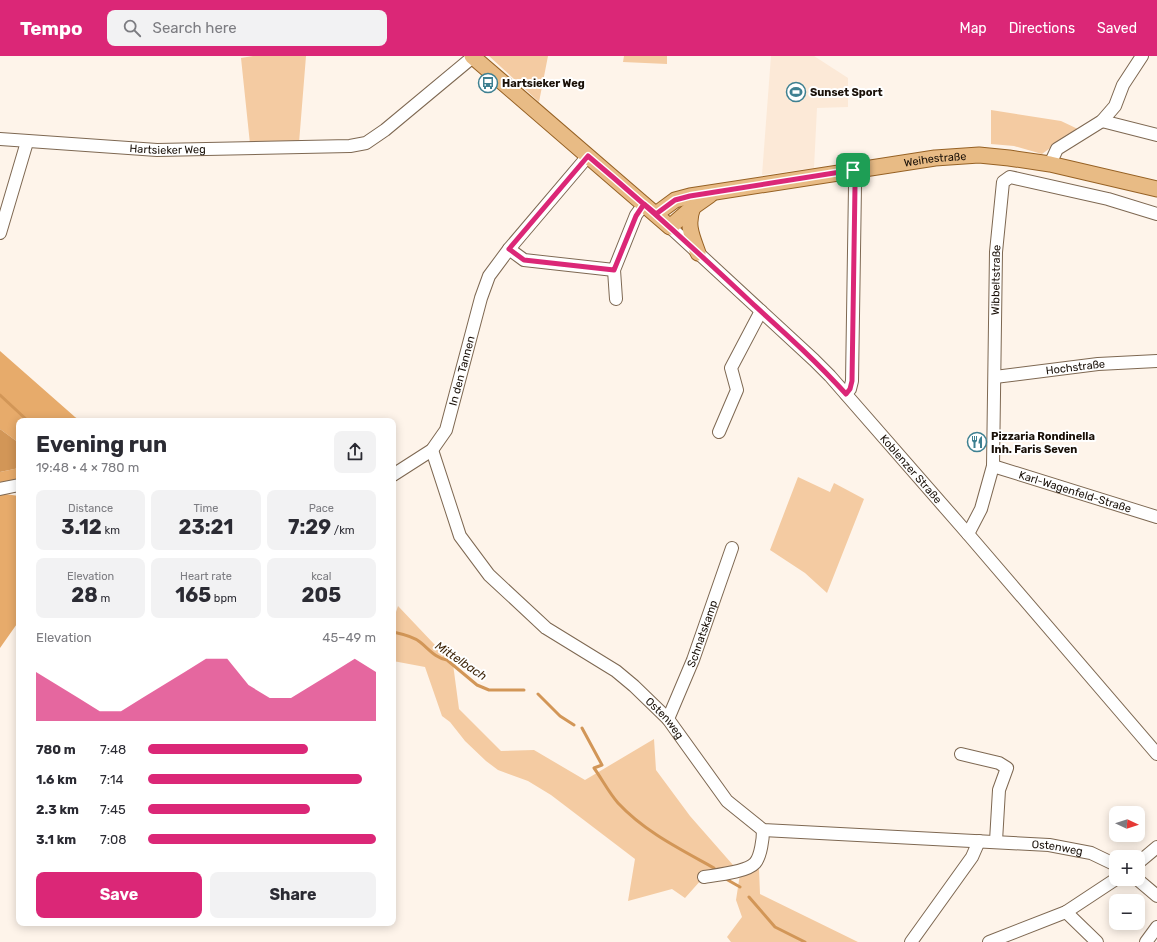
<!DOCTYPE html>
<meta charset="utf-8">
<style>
:root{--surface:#fff;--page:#f2f2f3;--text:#2b2b33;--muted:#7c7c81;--accent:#db2777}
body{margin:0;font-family:Rubik,sans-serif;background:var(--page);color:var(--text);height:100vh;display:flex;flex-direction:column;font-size:15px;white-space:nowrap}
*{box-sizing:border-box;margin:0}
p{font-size:13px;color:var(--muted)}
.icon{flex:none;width:22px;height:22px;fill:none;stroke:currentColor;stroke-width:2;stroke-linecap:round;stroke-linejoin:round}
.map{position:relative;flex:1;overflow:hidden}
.details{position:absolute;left:16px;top:362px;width:380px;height:508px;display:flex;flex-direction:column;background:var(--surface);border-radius:8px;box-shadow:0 2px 10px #0003}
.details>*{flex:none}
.needle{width:26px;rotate:94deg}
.fabs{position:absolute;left:1109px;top:750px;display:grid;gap:8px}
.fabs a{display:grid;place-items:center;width:36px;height:36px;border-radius:8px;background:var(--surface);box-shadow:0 2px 10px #0003;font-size:20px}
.pin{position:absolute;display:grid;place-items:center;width:34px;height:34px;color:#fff;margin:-17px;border-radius:8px;box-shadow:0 2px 6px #0006}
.round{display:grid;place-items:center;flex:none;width:42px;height:42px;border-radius:8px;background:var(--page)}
.summary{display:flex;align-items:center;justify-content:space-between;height:68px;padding:0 20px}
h1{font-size:22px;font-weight:700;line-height:30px}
.figures{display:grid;grid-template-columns:repeat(3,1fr);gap:6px;height:68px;padding:4px 20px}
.figures div{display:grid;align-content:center;border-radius:8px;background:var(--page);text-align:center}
.figures b{font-size:20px;font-weight:700}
.figures small{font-size:11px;font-weight:400}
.figures p{font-size:11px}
.chart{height:112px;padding:8px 20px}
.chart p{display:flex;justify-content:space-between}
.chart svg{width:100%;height:72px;margin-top:4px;fill:var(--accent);opacity:.7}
.button{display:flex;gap:8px;margin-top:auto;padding:8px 20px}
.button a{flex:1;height:46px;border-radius:8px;background:var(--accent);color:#fff;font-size:16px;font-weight:700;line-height:46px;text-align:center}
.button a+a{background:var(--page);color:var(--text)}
ul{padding:0 20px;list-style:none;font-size:13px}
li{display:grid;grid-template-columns:64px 48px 1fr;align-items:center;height:30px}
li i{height:10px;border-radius:5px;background:var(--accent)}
header{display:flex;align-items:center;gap:24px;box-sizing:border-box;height:56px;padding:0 20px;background:var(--accent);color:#fff}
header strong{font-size:19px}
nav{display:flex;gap:22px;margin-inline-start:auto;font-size:14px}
.search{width:280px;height:36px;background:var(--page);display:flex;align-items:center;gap:10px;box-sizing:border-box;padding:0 14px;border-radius:8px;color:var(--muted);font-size:15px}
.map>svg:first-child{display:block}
.built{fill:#fce9d7}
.green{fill:#f4cba2}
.forest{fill:#e7ab6b}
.water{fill:#d29657}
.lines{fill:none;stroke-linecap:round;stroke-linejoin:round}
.stream{stroke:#d29657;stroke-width:3}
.minor-casing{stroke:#7e6852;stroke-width:14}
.major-casing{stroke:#966124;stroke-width:17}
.minor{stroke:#fff;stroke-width:12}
.major{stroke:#e8bb85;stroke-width:15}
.route-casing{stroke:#fff;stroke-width:8}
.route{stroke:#db2777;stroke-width:5}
.labels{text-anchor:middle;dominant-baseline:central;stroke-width:4;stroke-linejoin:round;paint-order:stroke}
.poi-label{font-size:11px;font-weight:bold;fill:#191008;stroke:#fff;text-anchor:start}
.street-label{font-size:11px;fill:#191008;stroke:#fff}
.water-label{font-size:12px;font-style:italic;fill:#40270b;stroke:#fff}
</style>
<header>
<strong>Tempo</strong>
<div class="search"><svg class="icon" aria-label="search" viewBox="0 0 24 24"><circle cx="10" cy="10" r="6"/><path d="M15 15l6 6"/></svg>Search here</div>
<nav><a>Map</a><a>Directions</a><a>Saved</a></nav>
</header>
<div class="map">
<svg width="1157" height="886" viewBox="0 0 1157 886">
<rect width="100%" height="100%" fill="#fef4ea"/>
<path class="built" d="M 771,0 L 814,0 L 848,22 L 848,51 L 817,52 L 814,112 L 762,119 Z"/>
<path class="green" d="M 253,0 L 306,0 L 299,87 L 250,88 L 241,2 Z
M 489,0 L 548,0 L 539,46 Z
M 624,0 L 667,0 L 667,8 L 623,6 Z
M 991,54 L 1061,65 L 1080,74 L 1053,90 L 1042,98 L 1014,90 L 991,88 Z
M 798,421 L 830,436 L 834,427 L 864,443 L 827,537 L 805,517 L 770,494 Z
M 398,550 L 453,608 L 459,653 L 501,695 L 534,694 L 585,724 L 654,683 L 656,714 L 690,760 L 740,817 L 759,813 L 760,838 L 858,886 L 731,886 L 727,881 L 742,861 L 736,844 L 740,818 L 702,823 L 685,842 L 672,833 L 628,845 L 635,803 L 551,739 L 528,725 L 498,714 L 486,705 L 465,685 L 450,666 L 442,660 L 425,611 L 393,605 L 393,565 Z"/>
<path class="forest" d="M 0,295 L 75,361 L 81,365 L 19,365 L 19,387 L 0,373 Z
M 19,412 L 19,422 L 6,426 L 5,438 L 19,440 L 19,565 L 0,592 L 0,416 Z"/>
<path class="water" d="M 0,373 L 19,387 L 19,412 L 0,416 Z"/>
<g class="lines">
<path class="stream" d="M 0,339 L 28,365
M 393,576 C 402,578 413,580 420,586 C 429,593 435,602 447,604 L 477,629 L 489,634 L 524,634
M 538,638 L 560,660 L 574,669
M 582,672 L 602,709 L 594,712 C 602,723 609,737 618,747 C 645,776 680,793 714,812
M 726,823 L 740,831
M 749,841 L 775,871 L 805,886"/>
<g class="minor-casing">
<g id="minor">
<path d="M 1102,65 L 1157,79"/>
<path id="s1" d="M 0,83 L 157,94 L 350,90 L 366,87 L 385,74 L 474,0"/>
<path d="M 1050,108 L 1057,93 L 1102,65 L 1115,50 L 1123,29 L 1142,0"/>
<path id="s2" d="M 670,171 L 814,304 L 830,320 L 968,478 L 1157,698"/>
<path d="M 0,177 L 27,86"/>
<path d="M 509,193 L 524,204 L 614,214"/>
<path d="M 616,243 L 614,214 L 636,159 L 644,148"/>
<path id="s3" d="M 995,321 L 1098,308 L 1157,305"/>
<path d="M 846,338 L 850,333 L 852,325 L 855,130 L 853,114"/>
<path d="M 719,376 L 737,334 L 731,312 L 761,255"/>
<path id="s4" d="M 432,394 L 460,480 L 489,519 L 546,572 L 616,615 L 634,630 L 668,663 L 727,745 L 763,774 L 1049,789 L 1091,797 L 1116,809"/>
<path id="s5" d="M 993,410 L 1157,461"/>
<path id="s6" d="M 393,419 L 432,394 L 446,374 L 481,242 L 489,220 L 509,193 L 588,100"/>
<path d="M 0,433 L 19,429"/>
<path id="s7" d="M 968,478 L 981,453 L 993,410 L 996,196 L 1003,126 L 1010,121 L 1108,143 L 1157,158"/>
<path id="s8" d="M 668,663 L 693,604 L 732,492"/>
<path d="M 961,698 L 999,707 L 1007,712 L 999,734 L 996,785"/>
<path d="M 1138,807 L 1157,791"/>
<path d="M 704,821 C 717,819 747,816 755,807 C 761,800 763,782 763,774"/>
<path d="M 1137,823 L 1157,840"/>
<path d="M 1066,856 L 1097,886"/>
<path d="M 911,886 L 972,801 L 979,785"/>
<path d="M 989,886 L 1066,856 L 1116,823"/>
<path d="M 1146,886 L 1157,871"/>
</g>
</g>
<g class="major-casing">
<g id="major">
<path d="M 472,0 L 670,171 L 693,151 L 710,139"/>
<path d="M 693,151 C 686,169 692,180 698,197"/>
<path id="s9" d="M 656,158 L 675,144 L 690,140 L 935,102 L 979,99 L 1009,102 L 1050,108 L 1157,133"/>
</g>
</g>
<use href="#minor" class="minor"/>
<use href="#major" class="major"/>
</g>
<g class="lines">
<g class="route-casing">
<path id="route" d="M 853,114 L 690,140 L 675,144 L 656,158 L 644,148 L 636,160 L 614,214 L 524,204 L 509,193 L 588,100 C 645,148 700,198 754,249 C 786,278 817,306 846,338 L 850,333 L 852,325 L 855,130 L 853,114"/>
</g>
<use href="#route" class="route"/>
</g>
<defs>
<g id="bus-ring" transform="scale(1)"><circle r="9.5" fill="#fff" stroke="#3e8091" stroke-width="1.5"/><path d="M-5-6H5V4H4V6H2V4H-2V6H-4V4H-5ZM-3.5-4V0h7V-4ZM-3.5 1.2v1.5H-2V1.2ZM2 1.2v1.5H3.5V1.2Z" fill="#3e8091"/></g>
<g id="stadium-ring" transform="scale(1)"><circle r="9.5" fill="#fff" stroke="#3e8091" stroke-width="1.5"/><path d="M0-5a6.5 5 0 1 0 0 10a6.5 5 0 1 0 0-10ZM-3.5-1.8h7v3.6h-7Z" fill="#3e8091"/></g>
<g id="restaurant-ring" transform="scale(1)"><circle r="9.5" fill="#fff" stroke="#3e8091" stroke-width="1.5"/><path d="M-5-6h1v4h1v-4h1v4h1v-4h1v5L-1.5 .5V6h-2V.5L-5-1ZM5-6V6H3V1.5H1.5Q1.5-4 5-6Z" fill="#3e8091"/></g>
</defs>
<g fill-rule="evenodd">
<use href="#bus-ring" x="488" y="27"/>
<use href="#stadium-ring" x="796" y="36"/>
<use href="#restaurant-ring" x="977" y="386"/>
</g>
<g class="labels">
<g class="poi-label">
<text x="502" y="27">Hartsieker Weg</text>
<text x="810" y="36">Sunset Sport</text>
<text x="991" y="380">Pizzaria Rondinella<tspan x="991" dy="13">Inh. Faris Seven</tspan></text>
</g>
<g class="street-label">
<text stroke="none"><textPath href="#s1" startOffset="168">Hartsieker Weg</textPath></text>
<text stroke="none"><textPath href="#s9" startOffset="287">Weihestraße</textPath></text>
<text stroke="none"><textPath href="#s7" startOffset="259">Wibbeltstraße</textPath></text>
<text stroke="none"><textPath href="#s3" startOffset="81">Hochstraße</textPath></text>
<text stroke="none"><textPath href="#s6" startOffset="132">In den Tannen</textPath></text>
<text stroke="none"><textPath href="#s2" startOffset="342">Koblenzer Straße</textPath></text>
<text stroke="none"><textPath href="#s5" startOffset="86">Karl-Wagenfeld-Straße</textPath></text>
<text stroke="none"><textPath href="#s8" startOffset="92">Schnatskamp</textPath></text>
<text stroke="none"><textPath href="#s4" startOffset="367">Ostenweg</textPath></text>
<text stroke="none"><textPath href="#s4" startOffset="812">Ostenweg</textPath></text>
</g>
<g class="water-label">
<text transform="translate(461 605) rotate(34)">Mittelbach</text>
</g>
</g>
</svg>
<div class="fabs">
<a><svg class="needle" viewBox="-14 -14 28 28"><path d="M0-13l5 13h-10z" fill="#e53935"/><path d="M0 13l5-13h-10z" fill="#7c7c81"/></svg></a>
<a>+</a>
<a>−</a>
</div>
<div class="pin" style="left:853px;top:114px;background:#1e9e55"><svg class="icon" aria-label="arrive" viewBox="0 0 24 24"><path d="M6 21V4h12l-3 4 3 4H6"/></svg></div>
<section class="details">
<div class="summary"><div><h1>Evening run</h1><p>19:48 · 4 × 780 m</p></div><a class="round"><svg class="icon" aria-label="share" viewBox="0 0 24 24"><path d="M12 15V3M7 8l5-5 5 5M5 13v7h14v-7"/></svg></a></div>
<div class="figures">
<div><p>Distance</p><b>3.12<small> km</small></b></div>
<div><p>Time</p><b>23:21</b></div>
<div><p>Pace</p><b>7:29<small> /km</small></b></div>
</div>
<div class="figures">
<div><p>Elevation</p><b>28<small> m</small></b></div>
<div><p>Heart rate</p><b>165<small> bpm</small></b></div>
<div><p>kcal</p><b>205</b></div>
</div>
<div class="chart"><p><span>Elevation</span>45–49 m</p>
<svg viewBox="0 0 160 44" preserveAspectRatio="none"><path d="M0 44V14L10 22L20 30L30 38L40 38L50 30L60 22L70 14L80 6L90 6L100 22L110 30L120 30L130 22L140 14L150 6L160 14V44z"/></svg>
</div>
<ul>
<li><b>780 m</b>7:48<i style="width:70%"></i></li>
<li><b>1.6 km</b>7:14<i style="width:94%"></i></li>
<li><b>2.3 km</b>7:45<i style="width:71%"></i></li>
<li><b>3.1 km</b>7:08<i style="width:100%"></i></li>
</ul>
<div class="button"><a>Save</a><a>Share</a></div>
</section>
</div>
